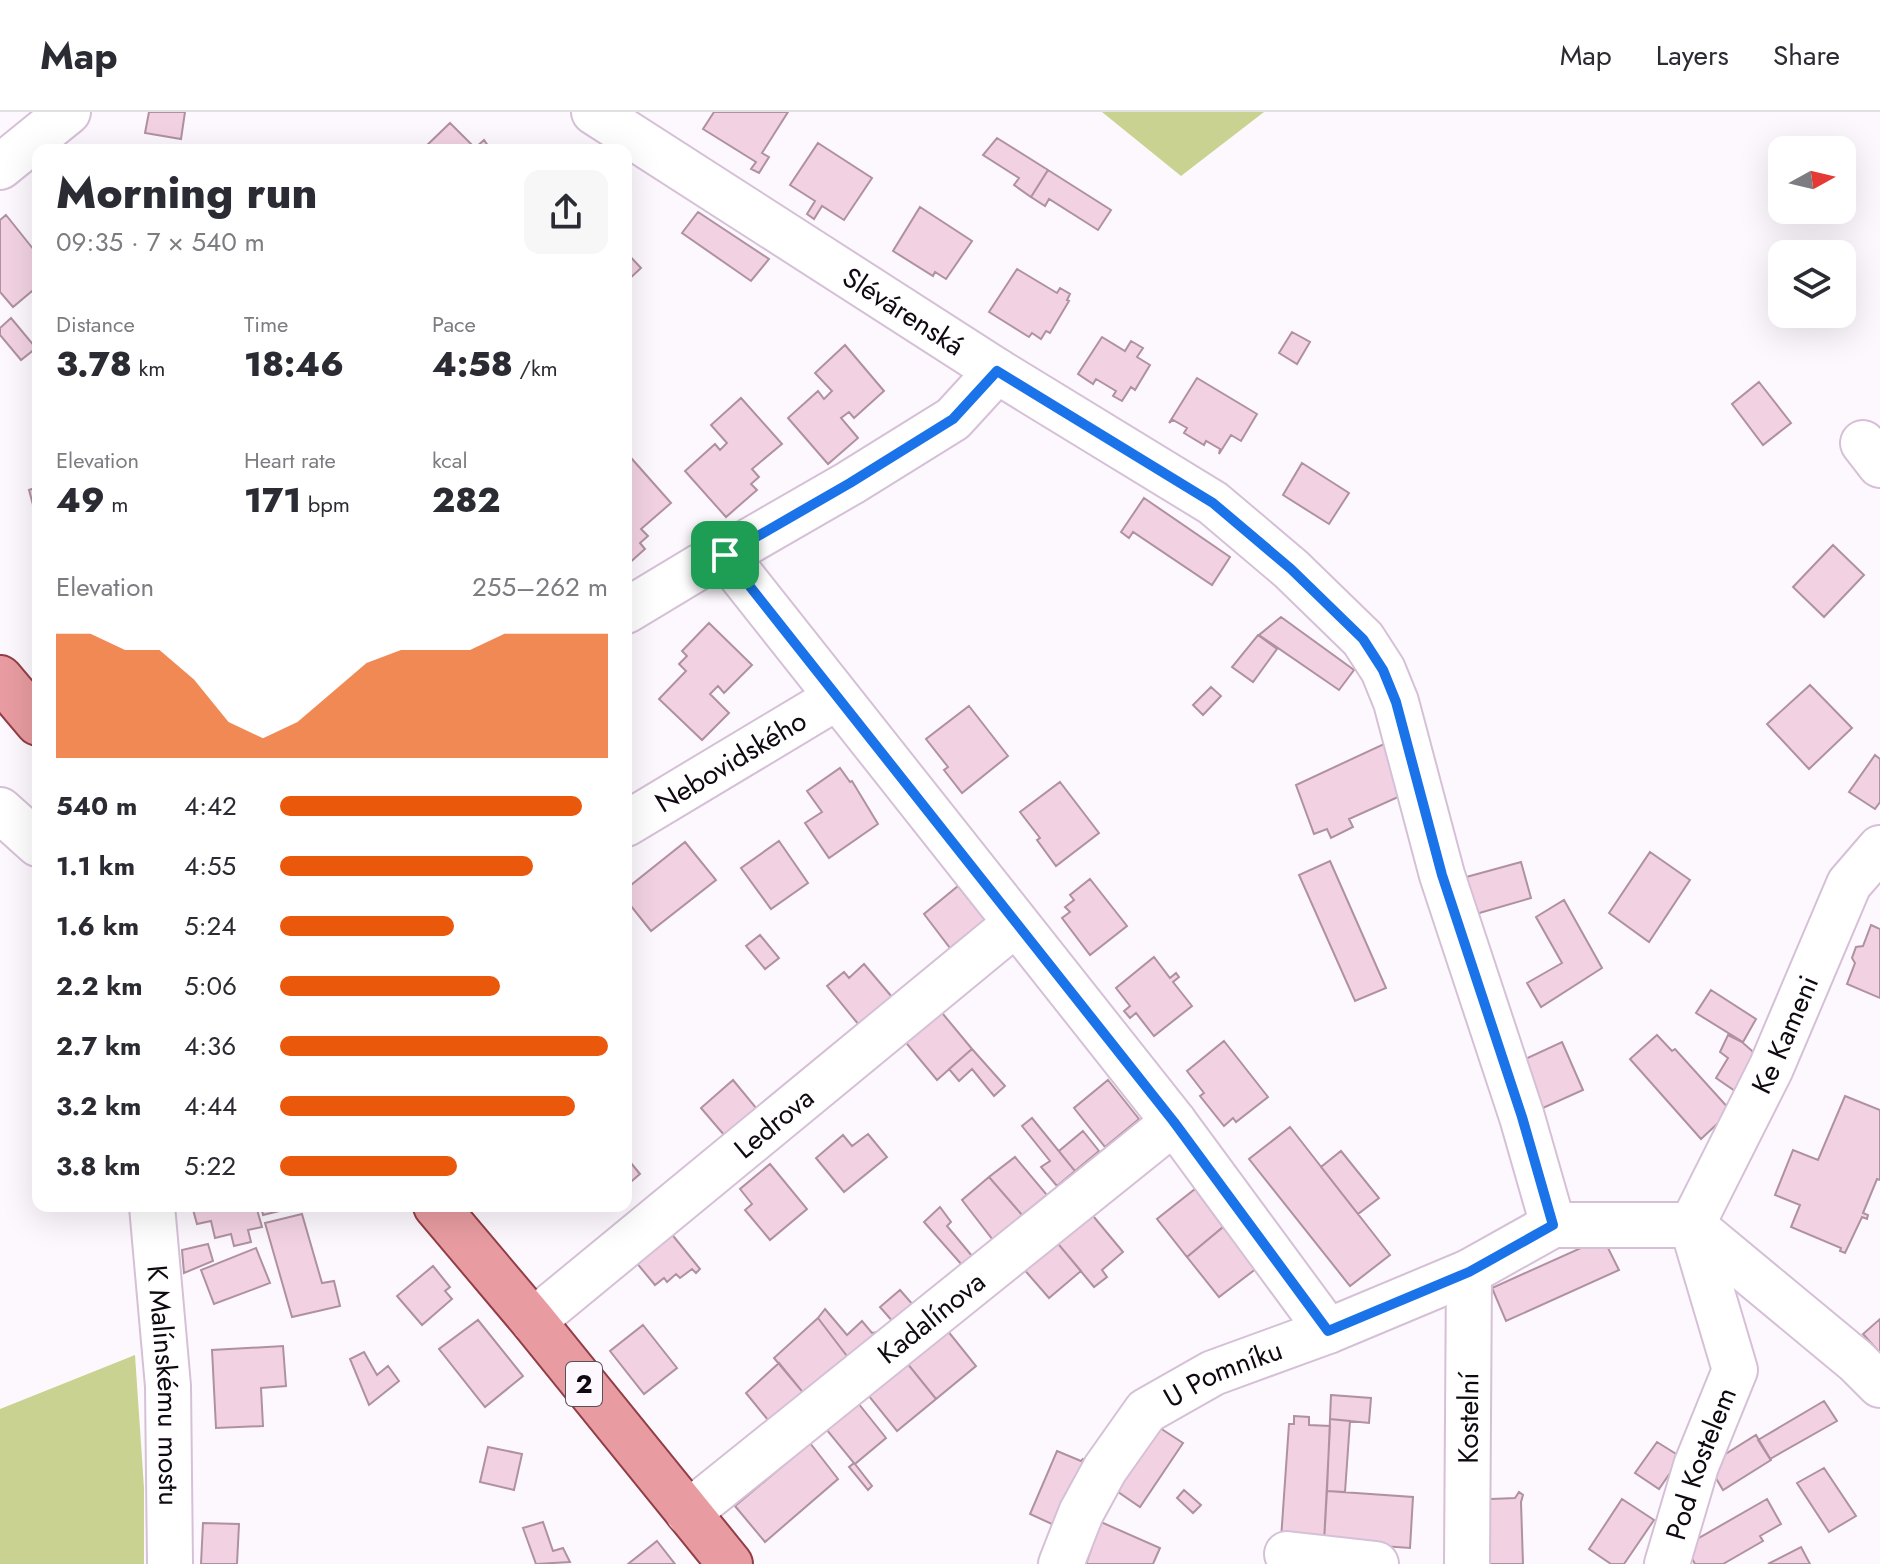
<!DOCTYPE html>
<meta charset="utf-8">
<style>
:root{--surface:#fff;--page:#f7f7f7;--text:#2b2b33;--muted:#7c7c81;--line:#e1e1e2;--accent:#ea580c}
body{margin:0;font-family:Jost,sans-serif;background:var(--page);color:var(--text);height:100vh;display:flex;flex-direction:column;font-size:30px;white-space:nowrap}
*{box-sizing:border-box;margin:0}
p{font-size:26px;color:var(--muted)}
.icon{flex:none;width:44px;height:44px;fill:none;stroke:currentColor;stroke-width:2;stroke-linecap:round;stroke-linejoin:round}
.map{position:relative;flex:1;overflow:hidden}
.panel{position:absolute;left:32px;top:32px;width:600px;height:1068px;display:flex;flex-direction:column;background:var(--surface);border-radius:16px;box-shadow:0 8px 32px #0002}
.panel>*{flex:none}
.needle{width:52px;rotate:82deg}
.tools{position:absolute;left:1768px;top:24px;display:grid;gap:16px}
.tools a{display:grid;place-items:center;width:88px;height:88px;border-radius:16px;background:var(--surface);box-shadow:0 8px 32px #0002;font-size:40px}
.pin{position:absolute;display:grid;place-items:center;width:68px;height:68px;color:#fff;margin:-34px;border-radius:16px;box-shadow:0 4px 12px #0006}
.round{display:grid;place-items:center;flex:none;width:84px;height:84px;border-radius:16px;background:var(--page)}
.headline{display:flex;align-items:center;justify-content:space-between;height:136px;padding:0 24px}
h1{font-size:44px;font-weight:800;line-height:60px}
.figures{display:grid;grid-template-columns:repeat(3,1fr);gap:12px;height:136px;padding:8px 24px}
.figures div{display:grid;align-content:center}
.figures b{font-size:34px;font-weight:800}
.figures small{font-size:22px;font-weight:400}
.figures p{font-size:22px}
.chart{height:224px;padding:16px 24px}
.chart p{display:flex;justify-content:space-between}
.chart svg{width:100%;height:144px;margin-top:8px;fill:var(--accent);opacity:.7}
ul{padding:0 24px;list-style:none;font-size:26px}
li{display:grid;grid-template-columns:128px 96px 1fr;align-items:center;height:60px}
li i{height:20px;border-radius:10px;background:var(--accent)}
header{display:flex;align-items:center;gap:48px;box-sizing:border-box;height:112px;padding:0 40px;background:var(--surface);border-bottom:2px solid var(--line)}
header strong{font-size:38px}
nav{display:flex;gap:44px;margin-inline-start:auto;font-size:28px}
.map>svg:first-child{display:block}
.green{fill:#c9d290}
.building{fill:#f2d2e2;stroke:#af91a0;stroke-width:2}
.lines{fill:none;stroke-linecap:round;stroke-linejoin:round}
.minor-casing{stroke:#d6c0d8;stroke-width:48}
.major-casing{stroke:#923e46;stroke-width:48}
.minor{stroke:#fff;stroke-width:44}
.major{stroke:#e89ca1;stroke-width:44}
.route-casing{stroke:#fff;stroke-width:16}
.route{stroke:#1a73e8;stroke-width:10}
.labels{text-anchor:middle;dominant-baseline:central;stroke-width:7;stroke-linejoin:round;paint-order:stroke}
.shield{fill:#fdf8fd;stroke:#575158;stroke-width:2}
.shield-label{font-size:26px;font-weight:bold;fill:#100911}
.street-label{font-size:28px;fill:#100911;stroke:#fdf8fd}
</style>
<header>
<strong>Map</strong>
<nav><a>Map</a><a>Layers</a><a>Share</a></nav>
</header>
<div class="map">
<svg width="1880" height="1452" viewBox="0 0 1880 1452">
<rect width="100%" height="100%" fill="#fdf8fd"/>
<path class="green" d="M 1102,0 L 1264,0 L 1181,64 Z
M 135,1243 L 144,1376 L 144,1452 L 0,1452 L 0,1297 Z"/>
<path class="building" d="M 149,0 L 185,0 L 181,27 L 145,21 Z
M 714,0 L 788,0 L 762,41 L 769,45 L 759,61 L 751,57 L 756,50 L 703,17 Z
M 450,11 L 475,36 L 484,28 L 491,38 L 422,38 Z
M 997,26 L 1048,58 L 1031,85 L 1014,73 L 1019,66 L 983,43 Z
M 818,31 L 872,66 L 844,108 L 822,94 L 814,107 L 807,102 L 815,89 L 790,73 Z
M 1048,58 L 1111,98 L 1098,118 L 1049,87 L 1045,94 L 1031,85 Z
M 920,95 L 972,129 L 946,167 L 935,160 L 933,164 L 893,139 Z
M 698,100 L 769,147 L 751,169 L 682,121 Z
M 6,103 L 38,143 L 38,174 L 13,195 L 0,180 L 0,108 Z
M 626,140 L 641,156 L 626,170 Z
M 1017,157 L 1057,181 L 1060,176 L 1070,182 L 1067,188 L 1069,189 L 1050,221 L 1046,219 L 1041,227 L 1032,221 L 1029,225 L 989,200 Z
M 11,206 L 36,236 L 21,248 L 0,223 L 0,216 Z
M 1292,220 L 1310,230 L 1297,252 L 1279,241 Z
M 1102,225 L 1125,239 L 1131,229 L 1143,236 L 1137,245 L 1150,253 L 1135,278 L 1131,275 L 1122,289 L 1113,284 L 1116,279 L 1096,267 L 1093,272 L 1078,262 Z
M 845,233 L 884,279 L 854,306 L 849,300 L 841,306 L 858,326 L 828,352 L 788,306 L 818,279 L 824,287 L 832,279 L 815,261 Z
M 1197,266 L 1257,302 L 1241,329 L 1231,323 L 1219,342 L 1220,337 L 1206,329 L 1204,333 L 1184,321 L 1187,316 L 1173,308 L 1169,311 Z
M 1759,270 L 1791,311 L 1763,333 L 1732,292 Z
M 741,286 L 782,332 L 752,357 L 759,365 L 751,372 L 757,378 L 726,405 L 685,359 L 715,332 L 720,338 L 727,331 L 711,313 Z
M 632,347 L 671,391 L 641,417 L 648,424 L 640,431 L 645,437 L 626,454 L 626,352 Z
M 1302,351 L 1349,381 L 1329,412 L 1283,383 Z
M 38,375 L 38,419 L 35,416 L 33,409 L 36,404 L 29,378 Z
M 1144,386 L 1230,445 L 1212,473 L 1133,420 L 1129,426 L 1121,420 Z
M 1833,433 L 1864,463 L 1824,505 L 1793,475 Z
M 1281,505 L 1354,558 L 1339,578 L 1259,523 Z
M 709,511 L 752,553 L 724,581 L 718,574 L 710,582 L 729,601 L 702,628 L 659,587 L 686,559 L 679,552 L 687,544 L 682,539 Z
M 1258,523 L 1277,537 L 1253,570 L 1232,555 Z
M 1810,573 L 1852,616 L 1809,657 L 1767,612 Z
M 1211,575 L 1221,584 L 1203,603 L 1193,593 Z
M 969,594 L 1008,644 L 962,681 L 944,658 L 948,655 L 926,627 Z
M 1384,632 L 1407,681 L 1349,707 L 1353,715 L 1331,726 L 1327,717 L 1314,722 L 1296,673 Z
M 1875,643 L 1880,647 L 1880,690 L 1875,697 L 1849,680 Z
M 840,656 L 850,670 L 852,669 L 878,712 L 829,746 L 805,711 L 822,700 L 807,679 Z
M 1060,670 L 1099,721 L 1056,754 L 1037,728 L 1040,726 L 1020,700 Z
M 779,729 L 808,771 L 771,797 L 741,756 Z
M 685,730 L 716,768 L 651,819 L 626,788 L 626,777 Z
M 1650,740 L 1690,768 L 1649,830 L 1609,801 Z
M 1330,749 L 1386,876 L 1355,889 L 1299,763 Z
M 1521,750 L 1531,786 L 1469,804 L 1459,767 Z
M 1090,767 L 1127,814 L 1090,843 L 1062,806 L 1070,800 L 1065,795 L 1074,788 L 1070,783 Z
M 958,774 L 985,808 L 950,836 L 924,802 Z
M 1564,788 L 1602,856 L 1541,895 L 1527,871 L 1562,851 L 1536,805 Z
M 1871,813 L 1880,817 L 1880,886 L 1847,872 L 1855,851 L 1852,846 L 1856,835 L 1863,834 Z
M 760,823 L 779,846 L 765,857 L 746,834 Z
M 1154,845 L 1170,866 L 1176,861 L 1179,865 L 1173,870 L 1192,894 L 1154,924 L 1136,901 L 1130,906 L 1124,899 L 1130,894 L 1116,876 Z
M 864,852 L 892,885 L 859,913 L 827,874 L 844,860 L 849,866 Z
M 1711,878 L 1756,907 L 1743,930 L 1696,901 Z
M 938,896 L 972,937 L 937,968 L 902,926 Z
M 1657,923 L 1672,939 L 1675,937 L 1731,999 L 1701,1027 L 1630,947 Z
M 1728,923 L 1742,930 L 1760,946 L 1738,981 L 1716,966 L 1728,946 L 1720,940 Z
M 1224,929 L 1268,985 L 1236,1010 L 1233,1006 L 1224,1014 L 1200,984 L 1204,981 L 1187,959 Z
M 1562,930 L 1583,978 L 1543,996 L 1521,949 Z
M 972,937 L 1005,974 L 994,984 L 972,957 L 959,969 L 949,957 Z
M 733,968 L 757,997 L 725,1024 L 701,996 Z
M 1108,968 L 1139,1007 L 1105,1035 L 1074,996 Z
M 1845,984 L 1880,998 L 1880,1068 L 1877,1067 L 1863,1101 L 1868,1103 L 1867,1107 L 1862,1105 L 1845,1141 L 1840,1139 L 1841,1136 L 1791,1115 L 1800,1093 L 1775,1083 L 1793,1038 L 1818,1048 Z
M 1032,1006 L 1075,1059 L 1057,1074 L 1041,1055 L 1050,1049 L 1022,1014 Z
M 1290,1015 L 1390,1143 L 1350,1174 L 1249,1047 Z
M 1083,1019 L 1099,1039 L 1075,1059 L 1059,1039 Z
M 868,1022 L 887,1045 L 844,1080 L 816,1046 L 843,1023 L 852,1034 Z
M 1341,1039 L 1379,1086 L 1358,1102 L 1321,1055 Z
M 626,1045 L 640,1062 L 626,1074 Z
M 1015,1045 L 1047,1083 L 1022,1103 L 989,1065 Z
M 770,1052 L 807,1097 L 770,1128 L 745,1098 L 752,1092 L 740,1077 Z
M 989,1065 L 1022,1103 L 993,1128 L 962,1088 Z
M 1195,1077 L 1223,1115 L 1187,1145 L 1157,1107 Z
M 192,1094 L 256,1094 L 262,1115 L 248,1118 L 251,1130 L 234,1134 L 231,1122 L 215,1126 L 211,1109 L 197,1112 Z
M 261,1094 L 300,1094 L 263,1103 Z
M 940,1095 L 951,1110 L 947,1114 L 972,1144 L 962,1153 L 924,1110 Z
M 1089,1099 L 1123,1140 L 1102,1158 L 1107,1165 L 1094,1175 L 1054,1127 Z
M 302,1102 L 322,1171 L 334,1169 L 340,1194 L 292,1205 L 265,1111 Z
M 1223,1115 L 1257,1156 L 1219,1185 L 1187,1145 Z
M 670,1120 L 700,1157 L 696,1161 L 692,1157 L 680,1166 L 676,1162 L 667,1170 L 664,1166 L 655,1173 L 635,1149 Z
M 1603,1126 L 1619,1158 L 1506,1209 L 1492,1176 Z
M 1054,1127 L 1081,1159 L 1049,1186 L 1022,1155 Z
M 208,1132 L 213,1149 L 184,1161 L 182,1138 Z
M 256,1136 L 270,1171 L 214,1192 L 201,1158 Z
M 433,1154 L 450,1175 L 445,1179 L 452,1187 L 422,1213 L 397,1184 Z
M 900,1178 L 914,1194 L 894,1211 L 880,1195 Z
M 825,1197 L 847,1223 L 862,1209 L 872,1221 L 878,1220 L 850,1248 L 818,1206 Z
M 818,1206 L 850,1248 L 806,1284 L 774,1246 Z
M 1880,1207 L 1880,1241 L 1863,1222 Z
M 478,1208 L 523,1264 L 485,1295 L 439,1237 Z
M 643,1213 L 677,1256 L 644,1282 L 610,1239 Z
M 947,1218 L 976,1254 L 936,1287 L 907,1251 Z
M 283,1234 L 286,1274 L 261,1276 L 263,1314 L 216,1316 L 212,1238 Z
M 364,1240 L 377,1263 L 388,1254 L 399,1269 L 369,1293 L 350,1247 Z
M 779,1251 L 806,1284 L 772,1313 L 746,1281 Z
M 907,1251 L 936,1287 L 897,1319 L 868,1283 Z
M 1331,1283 L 1371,1286 L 1369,1311 L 1330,1307 Z
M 1824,1289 L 1837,1309 L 1770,1347 L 1758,1328 Z
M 858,1291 L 886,1326 L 855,1352 L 872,1374 L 868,1378 L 849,1355 L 854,1351 L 826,1317 Z
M 1294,1304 L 1309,1305 L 1309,1313 L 1330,1314 L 1324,1430 L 1281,1427 L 1289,1312 L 1294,1312 Z
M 1330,1307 L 1350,1309 L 1345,1380 L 1327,1379 Z
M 1160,1316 L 1183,1331 L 1140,1395 L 1108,1373 Z
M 1756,1323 L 1771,1348 L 1723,1378 L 1708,1353 Z
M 1657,1330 L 1681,1345 L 1659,1377 L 1635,1361 Z
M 810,1331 L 838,1367 L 765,1430 L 735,1394 Z
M 488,1335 L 522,1342 L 514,1378 L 480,1370 Z
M 1057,1339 L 1081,1349 L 1083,1347 L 1097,1352 L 1088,1369 L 1076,1364 L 1054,1413 L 1030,1402 Z
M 1824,1356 L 1856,1404 L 1829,1420 L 1797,1371 Z
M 1184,1378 L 1201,1393 L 1193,1401 L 1177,1386 Z
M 1327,1379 L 1413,1385 L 1410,1436 L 1324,1430 Z
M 1519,1380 L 1523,1383 L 1521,1390 L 1523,1452 L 1484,1452 L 1486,1382 L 1491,1387 L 1515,1386 Z
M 1622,1387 L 1654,1408 L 1624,1452 L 1611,1452 L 1589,1437 Z
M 1767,1387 L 1781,1412 L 1760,1424 L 1763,1429 L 1723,1452 L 1695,1452 L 1685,1434 Z
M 1094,1407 L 1160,1436 L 1153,1452 L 1086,1452 L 1091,1438 L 1084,1436 Z
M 543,1410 L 553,1439 L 563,1436 L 570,1450 L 536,1452 L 523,1416 Z
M 203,1411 L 239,1412 L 237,1452 L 201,1452 Z
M 657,1429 L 675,1452 L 628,1452 Z
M 1801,1435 L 1810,1452 L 1768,1452 Z"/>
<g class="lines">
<g class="minor-casing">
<g id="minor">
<path id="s1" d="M 594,0 L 997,259 L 1213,391 L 1291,457 L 1363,527 L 1383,558 L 1396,590 L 1442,763 L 1522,1005 L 1553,1113"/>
<path d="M 0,55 L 68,0"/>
<path d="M 1863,331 L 1880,353"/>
<path d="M 725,443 L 1174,1010 L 1328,1219"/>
<path d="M 626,499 L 699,455 L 725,443 L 850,371 L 953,307 L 997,259"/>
<path d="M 0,698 L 38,732"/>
<path id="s2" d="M 626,712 L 836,586"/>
<path id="s3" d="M 152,1094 L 168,1274 L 170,1452"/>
<path id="s4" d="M 1692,1113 L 1771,956 L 1849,772 L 1880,736"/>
<path d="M 1692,1113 L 1856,1249 L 1880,1273"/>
<path id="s5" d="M 533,1209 L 1015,812"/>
<path id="s6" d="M 688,1401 L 1174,1010"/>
<path d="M 1287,1442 L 1376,1452"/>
<path id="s7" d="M 1061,1452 L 1081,1401 L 1105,1357 L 1146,1299 L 1213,1261 L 1328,1219 L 1469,1160 L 1553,1113 L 1692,1113"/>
<path id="s8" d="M 1467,1452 L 1469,1160"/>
<path id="s9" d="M 1667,1452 L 1696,1354 L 1735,1258 L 1692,1113"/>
</g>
</g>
<g class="major-casing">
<path id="major" d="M 0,566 L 38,611
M 436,1094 L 533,1209 L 730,1452"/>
</g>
<use href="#minor" class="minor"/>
<use href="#major" class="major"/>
</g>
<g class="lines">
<g class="route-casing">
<path id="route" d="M 997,259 L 1213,391 L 1291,457 L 1363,527 L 1383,558 L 1396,590 L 1442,763 L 1522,1005 L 1553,1113 L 1469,1160 L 1328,1219 L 1174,1010 L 725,443 L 850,371 L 953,307 Z"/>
</g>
<use href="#route" class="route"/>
</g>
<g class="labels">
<rect class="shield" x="566" y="1250" width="36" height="44" rx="6"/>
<g class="shield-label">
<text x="584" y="1272">2</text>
</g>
<g class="street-label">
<text stroke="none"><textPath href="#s1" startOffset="368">Slévárenská</textPath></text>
<text stroke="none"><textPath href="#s2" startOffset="122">Nebovidského</textPath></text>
<text stroke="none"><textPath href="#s4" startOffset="212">Ke Kameni</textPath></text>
<text stroke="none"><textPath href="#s5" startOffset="312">Ledrova</textPath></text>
<text stroke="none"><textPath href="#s6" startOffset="312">Kadalínova</textPath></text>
<text stroke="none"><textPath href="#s7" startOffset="262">U Pomníku</textPath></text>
<text stroke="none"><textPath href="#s3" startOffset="180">K Malínskému mostu</textPath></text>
<text stroke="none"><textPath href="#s8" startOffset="146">Kostelní</textPath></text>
<text stroke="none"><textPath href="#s9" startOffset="106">Pod Kostelem</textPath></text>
</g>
</g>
</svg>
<div class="tools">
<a><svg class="needle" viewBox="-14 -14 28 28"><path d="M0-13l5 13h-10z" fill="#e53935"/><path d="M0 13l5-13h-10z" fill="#7c7c81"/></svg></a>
<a><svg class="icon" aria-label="layers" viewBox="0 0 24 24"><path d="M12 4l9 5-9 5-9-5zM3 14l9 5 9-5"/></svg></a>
</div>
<div class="pin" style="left:725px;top:443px;background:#1e9e55"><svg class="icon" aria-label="arrive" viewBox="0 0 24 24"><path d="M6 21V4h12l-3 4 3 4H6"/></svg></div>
<section class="panel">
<div class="headline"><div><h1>Morning run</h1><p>09:35 · 7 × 540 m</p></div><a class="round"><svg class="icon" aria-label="share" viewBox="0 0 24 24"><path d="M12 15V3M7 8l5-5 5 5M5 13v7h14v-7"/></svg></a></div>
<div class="figures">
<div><p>Distance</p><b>3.78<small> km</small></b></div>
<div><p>Time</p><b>18:46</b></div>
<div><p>Pace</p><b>4:58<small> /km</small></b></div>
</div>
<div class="figures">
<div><p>Elevation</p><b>49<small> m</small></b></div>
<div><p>Heart rate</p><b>171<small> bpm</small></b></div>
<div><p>kcal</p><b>282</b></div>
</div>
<div class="chart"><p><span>Elevation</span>255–262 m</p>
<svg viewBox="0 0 160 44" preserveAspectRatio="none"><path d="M0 44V6L10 6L20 11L30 11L40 20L50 33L60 38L70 33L80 24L90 15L100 11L110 11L120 11L130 6L140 6L150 6L160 6V44z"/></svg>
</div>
<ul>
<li><b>540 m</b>4:42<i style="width:92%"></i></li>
<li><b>1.1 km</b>4:55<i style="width:77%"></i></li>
<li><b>1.6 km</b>5:24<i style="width:53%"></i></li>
<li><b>2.2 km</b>5:06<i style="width:67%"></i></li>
<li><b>2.7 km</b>4:36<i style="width:100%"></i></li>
<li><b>3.2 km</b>4:44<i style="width:90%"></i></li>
<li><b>3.8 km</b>5:22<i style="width:54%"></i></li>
</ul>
</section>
</div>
